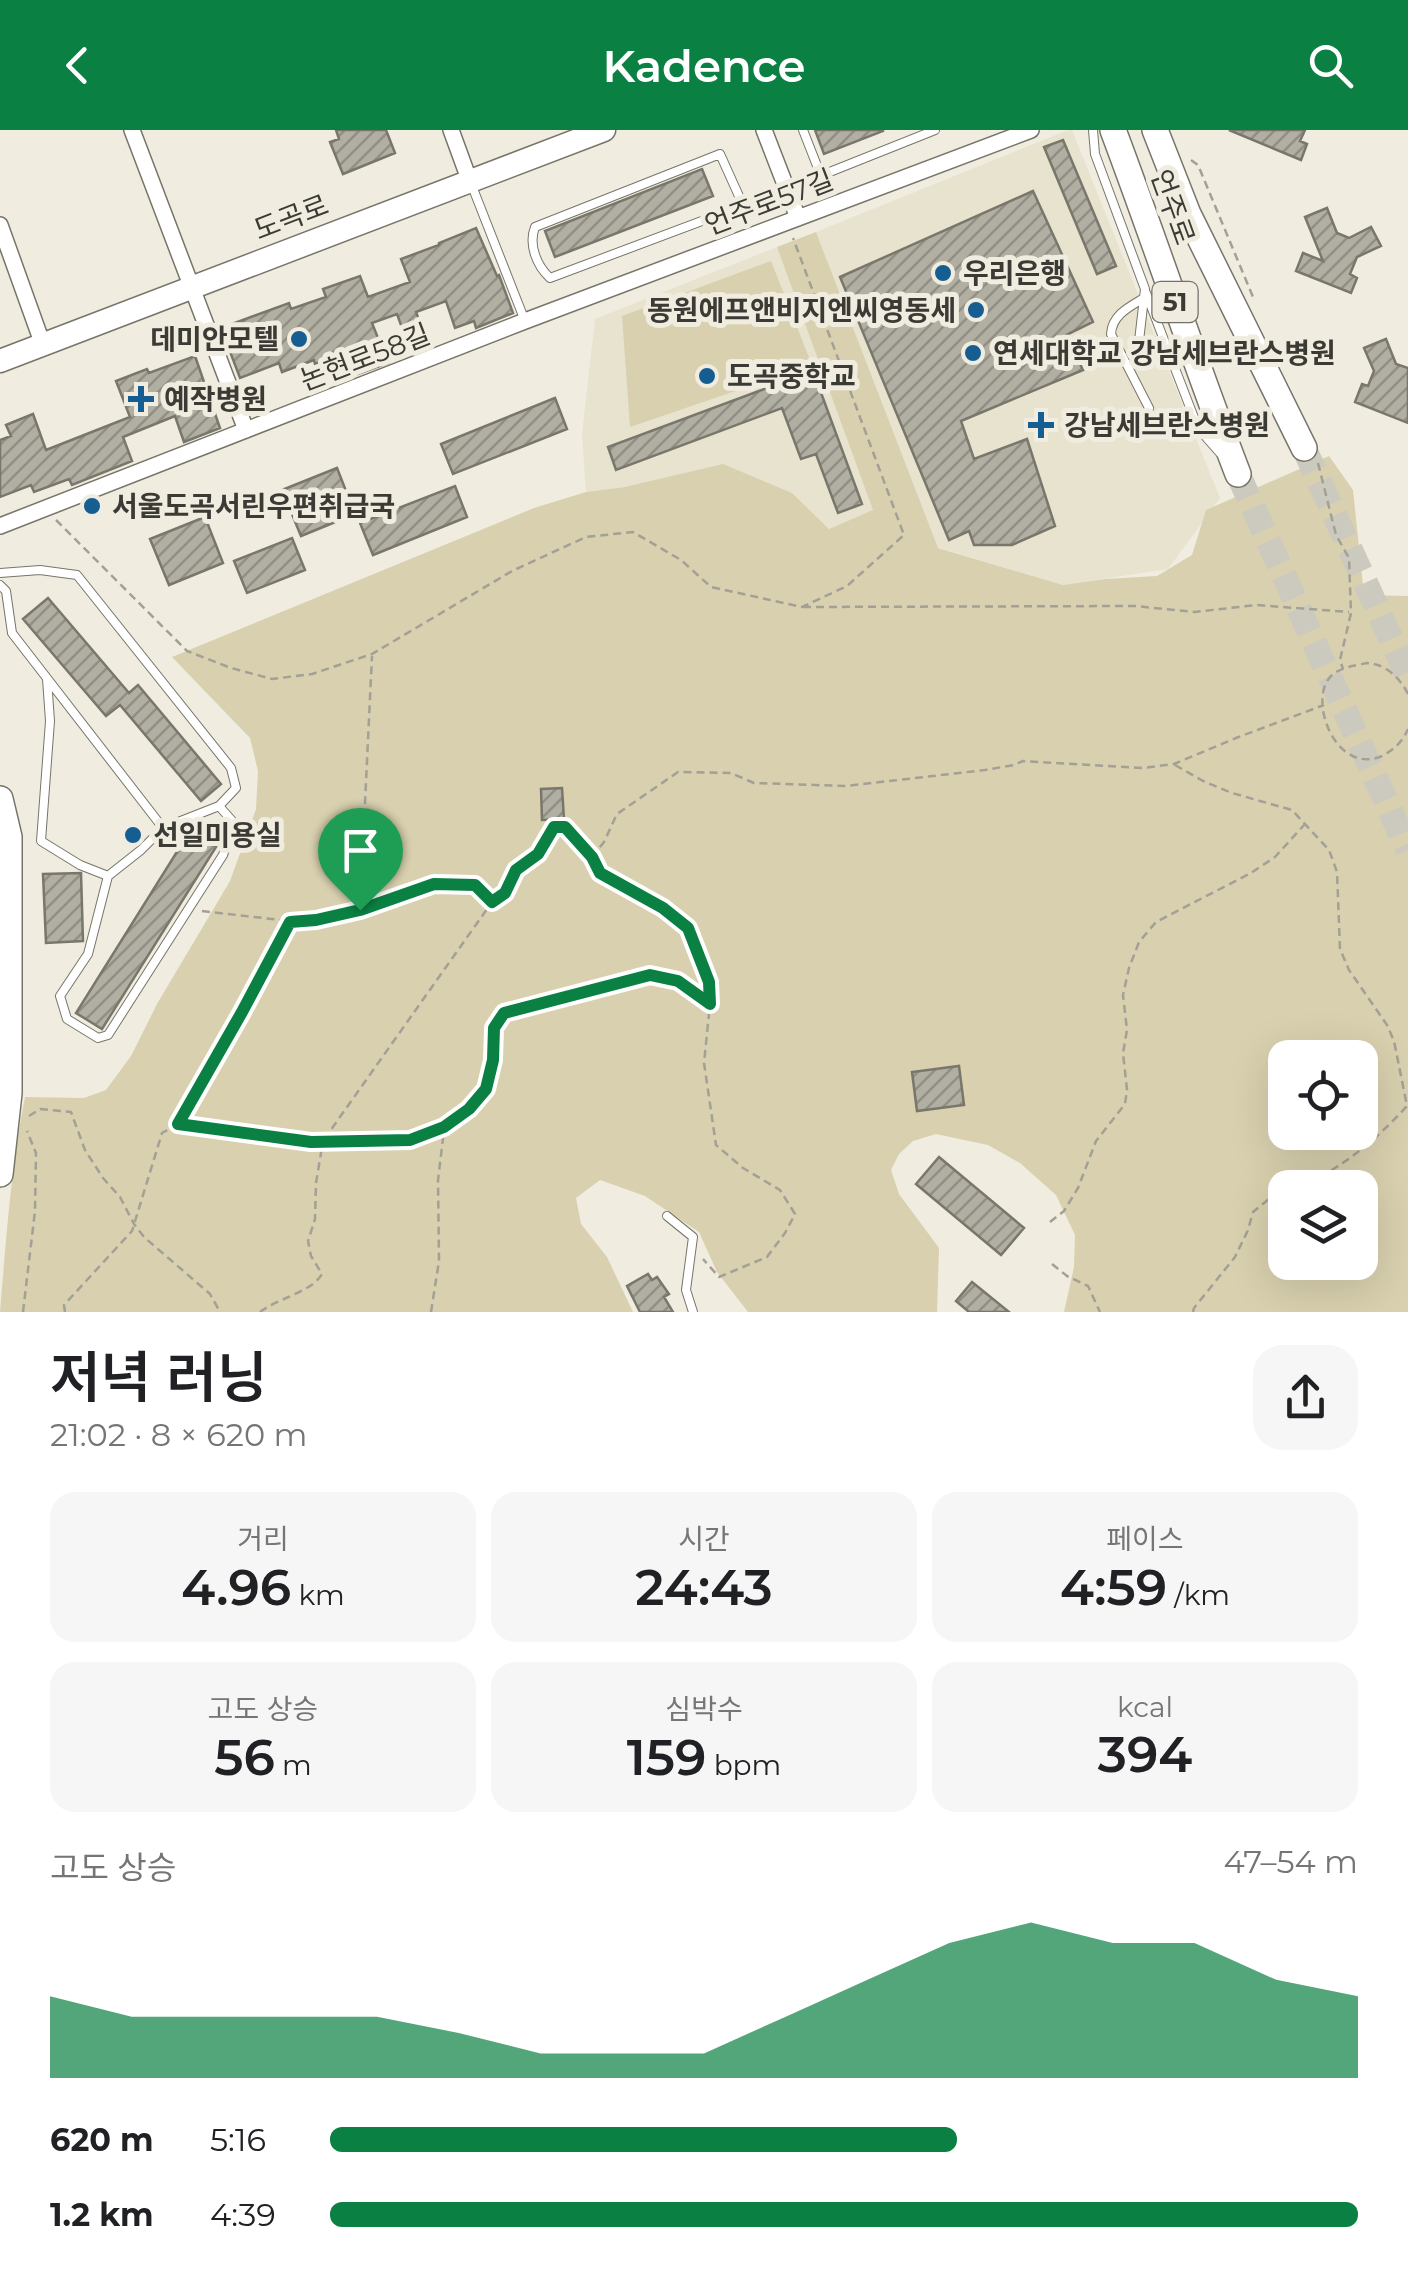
<!DOCTYPE html>
<html lang="ko">
<meta charset="utf-8">
<style>
:root{--surface:#fff;--page:#f6f6f6;--text:#202124;--muted:#757577;--accent:#0b8043}
body{margin:0;font-family:Montserrat,"Noto Sans KR",sans-serif;background:var(--page);color:var(--text);height:100vh;display:flex;flex-direction:column;font-size:38px;white-space:nowrap}
*{box-sizing:border-box;margin:0}
p{font-size:32px;color:var(--muted)}
.icon{flex:none;width:55px;height:55px;fill:none;stroke:currentColor;stroke-width:2;stroke-linecap:round;stroke-linejoin:round}
.map{position:relative;height:1182px;overflow:hidden}
.side{display:flex;flex-direction:column;background:var(--surface);flex:1}
.side>*{flex:none}
.buttons{position:absolute;left:1268px;top:910px;display:grid;gap:20px}
.buttons a{display:grid;place-items:center;width:110px;height:110px;border-radius:20px;background:var(--surface);box-shadow:0 10px 40px #0002;font-size:50px}
.pin{position:absolute;display:grid;place-items:center;width:85px;height:85px;color:#fff;margin:-102px -42px;border-radius:50% 50% 50% 0;rotate:-45deg;box-shadow:0 0 10px #0007}
.pin .icon{rotate:45deg}
.round{display:grid;place-items:center;flex:none;width:105px;height:105px;border-radius:30px;background:var(--page)}
.head{display:flex;align-items:center;justify-content:space-between;height:170px;padding:0 50px}
h1{font-size:55px;font-weight:600;line-height:75px}
.figures{display:grid;grid-template-columns:repeat(3,1fr);gap:15px;height:170px;padding:10px 50px}
.figures div{display:grid;align-content:center;border-radius:25px;background:var(--page);text-align:center}
.figures b{font-size:50px;font-weight:600}
.figures small{font-size:28px;font-weight:400}
.figures p{font-size:28px}
.chart{height:280px;padding:20px 50px}
.chart p{display:flex;justify-content:space-between}
.chart svg{width:100%;height:180px;margin-top:10px;fill:var(--accent);opacity:.7}
ul{padding:0 50px;list-style:none;font-size:32px}
li{display:grid;grid-template-columns:160px 120px 1fr;align-items:center;height:75px}
li i{height:25px;border-radius:12px;background:var(--accent)}
header{display:flex;justify-content:space-between;align-items:center;height:130px;padding:0 50px;background:var(--accent);color:#fff;font-size:45px;font-weight:600}
.map>svg:first-child{display:block}
.built{fill:#e7e3ce}
.park{fill:#d8d0ae;fill-rule:evenodd}
.building{fill:url(#building-hatch);stroke:#79776b;stroke-width:2.5}
.lines{fill:none;stroke-linecap:round;stroke-linejoin:round}
.primary-tunnel{stroke:#ccc9be;stroke-width:25;stroke-dasharray:25 12;stroke-linecap:butt}
.lane-casing{stroke:#777469;stroke-width:10}
.street-casing{stroke:#777469;stroke-width:18}
.secondary-casing{stroke:#777469;stroke-width:25}
.primary-casing{stroke:#777469;stroke-width:28}
.path{stroke:#a3a096;stroke-width:2.5;stroke-dasharray:8 5;stroke-linecap:butt}
.lane{stroke:#fff;stroke-width:8}
.street{stroke:#fff;stroke-width:15}
.secondary{stroke:#fff;stroke-width:22}
.primary{stroke:#fff;stroke-width:25}
.route-casing{stroke:#fff;stroke-width:20}
.route{stroke:#0b8043;stroke-width:12}
.poi-dot{fill:#165e92;stroke:#f0ede0;stroke-width:4}
.labels{text-anchor:middle;dominant-baseline:central;stroke-width:10;stroke-linejoin:round;paint-order:stroke}
.shield{fill:#f0ede0;stroke:#727068;stroke-width:2.5}
.shield-label{font-size:25px;font-weight:bold;fill:#3c3a35}
.street-label{font-size:28px;fill:#3c3a35;stroke:#f0ede0}
.poi-label{font-size:28px;font-weight:bold;fill:#3c3a35;stroke:#f0ede0;text-anchor:start}
</style>
<header><svg class="icon" aria-label="back" viewBox="0 0 24 24"><path d="M15 5l-7 7 7 7"/></svg>Kadence<svg class="icon" aria-label="search" viewBox="0 0 24 24"><circle cx="10" cy="10" r="6"/><path d="M15 15l6 6"/></svg></header>
<div class="map">
<svg width="1408" height="1182" viewBox="0 0 1408 1182">
<defs>
<pattern id="building-hatch" width="6" height="6" patternUnits="userSpaceOnUse" patternTransform="scale(2.5)"><rect width="6" height="6" fill="#b1aea2"/><path d="M-1 1l2-2M0 6l6-6M5 7l2-2" fill="none" stroke="#918f85"/></pattern>
</defs>
<rect width="100%" height="100%" fill="#f0ede0"/>
<path class="built" d="M 1068,0 L 1072,0 L 1220,368 L 1168,439 L 1063,455 L 937,417 L 816,102 Z
M 777,117 L 874,380 L 829,399 L 792,363 L 625,357 L 586,362 L 582,304 L 595,189 Z"/>
<path class="park" d="M 816,102 L 938,418 L 1063,455 L 1105,449 L 1157,446 L 1192,425 L 1206,380 L 1329,326 L 1353,360 L 1364,465 L 1408,466 L 1408,1182 L 1064,1182 L 1074,1137 L 1075,1105 L 1056,1065 L 1020,1033 L 988,1015 L 936,1004 L 913,1011 L 899,1024 L 891,1040 L 899,1064 L 939,1118 L 937,1182 L 748,1182 L 717,1142 L 699,1102 L 645,1066 L 600,1050 L 576,1068 L 581,1094 L 607,1127 L 633,1182 L 0,1182 C 6,1110 11,1038 25,967 L 84,968 L 106,960 L 131,926 L 157,874 L 230,751 L 256,679 L 258,641 L 250,608 L 172,527 L 534,378 L 586,362 L 625,357 L 723,334 L 792,363 L 829,399 L 873,380 L 777,117 ZM 1285,928 L 1360,928 L 1360,1002 L 1285,1002 ZM 1285,1058 L 1360,1058 L 1360,1132 L 1285,1132 Z
M 771,131 L 812,235 L 630,297 L 622,186 Z"/>
<path class="building" d="M 336,0 L 386,0 L 395,23 L 343,44 L 330,12 L 339,9 Z
M 815,0 L 883,0 L 883,1 L 824,24 Z
M 1229,0 L 1305,0 L 1300,11 L 1307,14 L 1301,30 Z
M 1063,10 L 1116,136 L 1097,144 L 1044,17 Z
M 702,39 L 713,66 L 555,127 L 545,101 Z
M 1033,61 L 1093,192 L 1066,205 L 1083,240 L 961,291 L 974,329 L 1027,309 L 1055,396 L 1012,415 L 974,415 L 969,401 L 949,410 L 840,147 Z
M 1327,78 L 1337,103 L 1349,108 L 1371,97 L 1381,116 L 1357,127 L 1350,144 L 1357,148 L 1351,163 L 1296,141 L 1303,123 L 1323,131 L 1305,87 Z
M 476,98 L 497,146 L 499,145 L 513,183 L 476,198 L 474,191 L 455,198 L 446,171 L 416,182 L 427,211 L 409,217 L 397,184 L 372,193 L 388,233 L 358,244 L 349,222 L 315,234 L 314,230 L 282,242 L 279,233 L 240,248 L 221,198 L 289,173 L 291,179 L 326,167 L 323,159 L 360,146 L 368,167 L 410,152 L 401,129 L 439,115 L 439,113 Z
M 1386,209 L 1396,234 L 1408,238 L 1408,293 L 1355,272 L 1362,254 L 1368,256 L 1374,241 L 1364,218 Z
M 195,226 L 220,298 L 184,312 L 175,286 L 123,307 L 132,331 L 72,355 L 69,349 L 34,362 L 31,355 L 0,367 L 0,310 L 11,306 L 6,295 L 33,284 L 46,320 L 130,287 L 116,251 L 147,239 L 149,243 Z
M 813,241 L 862,374 L 838,383 L 816,324 L 801,329 L 782,278 L 616,340 L 608,317 Z
M 555,268 L 567,299 L 453,344 L 441,314 Z
M 337,338 L 355,384 L 301,406 L 282,360 Z
M 455,356 L 467,387 L 373,425 L 360,393 Z
M 205,387 L 223,433 L 169,455 L 150,409 Z
M 292,408 L 305,440 L 247,463 L 234,431 Z
M 48,468 L 129,563 L 138,555 L 221,654 L 201,671 L 120,575 L 106,586 L 23,489 Z
M 562,658 L 564,689 L 542,690 L 541,659 Z
M 190,701 L 216,717 L 102,899 L 76,883 Z
M 81,743 L 83,811 L 46,813 L 43,744 Z
M 959,936 L 964,975 L 917,981 L 912,942 Z
M 939,1027 L 1024,1098 L 1001,1125 L 916,1054 Z
M 648,1144 L 652,1150 L 657,1147 L 669,1164 L 664,1167 L 673,1182 L 640,1182 L 627,1156 Z
M 972,1152 L 1009,1182 L 969,1182 L 956,1171 Z"/>
<g class="lines">
<path class="primary-tunnel" d="M 1304,318 L 1408,546
M 1238,344 L 1408,720"/>
<g class="lane-casing">
<path id="lane" d="M 803,0 L 821,46
M 1093,0 L 1095,24 L 1145,159 L 1139,211 L 1143,230
M 472,56 L 525,191
M 743,75 L 720,24 L 535,97 C 528,115 537,136 550,148 L 787,59 L 935,0
M 1146,163 L 1164,210
M 1144,168 C 1129,177 1112,185 1111,204 L 1149,278
M 1145,225 L 1149,213 L 1164,210 L 1198,298 L 1220,323
M 0,443 L 40,440 L 77,445 L 231,638 L 236,658 L 219,676 L 163,698 L 12,503 L 6,461 L 0,455
M 47,549 L 50,591 L 41,711 L 80,735 L 108,746 L 141,720 L 163,698
M 108,746 L 88,824 L 60,866 L 67,889 L 98,908 L 108,905 L 223,725 L 234,693 L 219,676
M 667,1086 L 693,1107 L 686,1160 L 693,1182"/>
</g>
<g class="street-casing">
<path id="street" d="M 132,0 L 246,300
M 451,0 L 470,52
M 764,0 L 798,88
M 0,95 L 43,215
M 0,396 L 525,191 L 1031,0"/>
</g>
<g class="secondary-casing">
<path id="secondary" d="M 0,231 L 604,0"/>
</g>
<g class="primary-casing">
<path id="primary" d="M 1113,0 C 1156,114 1194,230 1238,344
M 1155,0 L 1188,84 L 1304,318
M 0,669 L 9,707 L 9,963 L 0,1044"/>
</g>
<path class="path" d="M 1191,30 L 1198,35 L 1253,167
M 1318,333 L 1336,405 L 1349,428 L 1351,483 L 1340,530 L 1343,539
M 56,390 L 187,521 L 231,538 L 272,549 L 312,544 L 372,524 L 512,441 L 586,407 L 633,402 L 681,430 L 711,457 L 802,477 L 847,456 L 904,405 L 793,108
M 803,477 L 1135,476 L 1195,482 L 1256,475 L 1349,482
M 1408,564 C 1400,548 1386,534 1367,533 C 1366,533 1354,536 1352,536 C 1345,538 1337,540 1331,546 C 1307,570 1336,646 1382,626 C 1394,620 1403,611 1408,599
M 1175,635 L 1203,651 L 1232,663 L 1292,680 L 1329,720 L 1337,742 L 1340,819 L 1349,840 L 1387,895 L 1394,911 L 1407,976 C 1376,1010 1340,1040 1297,1058
M 592,728 L 600,743 L 663,779 L 688,798 L 709,852 L 710,874 L 704,933 L 716,1015 L 743,1038 L 780,1060 L 795,1084 L 785,1103 L 767,1127 L 719,1147 L 703,1129
M 360,778 L 372,526
M 202,781 L 289,791 L 317,790 L 360,780 L 433,754 L 475,755 L 491,771
M 29,986 L 40,979 L 71,982 L 85,1020 L 103,1048 L 120,1067 L 134,1094 L 144,1107 L 210,1164 L 220,1182
M 179,993 L 242,882 L 288,794
M 1050,1092 L 1064,1081 L 1078,1058 L 1096,1011 L 1125,974 L 1127,960 L 1123,923 L 1127,900 L 1123,865 L 1129,838 L 1139,812 L 1156,792 L 1251,743 L 1275,727 L 1305,694
M 1052,1134 L 1067,1146 L 1088,1156 L 1100,1182
M 23,1182 L 35,1081 L 36,1023 L 27,1001
M 65,1182 L 64,1175 L 132,1101 L 162,1003 L 178,994 L 311,1013 L 323,1011 L 492,772 L 505,763 L 515,740 L 539,723 L 554,697 L 565,697 L 592,727 L 604,712 L 617,684 L 678,642 L 731,643 L 754,653 L 846,656 L 985,640 L 1014,635 L 1023,631 L 1143,638 L 1174,634 L 1236,608 L 1324,575
M 260,1182 C 278,1168 312,1162 322,1144 L 311,1126 L 308,1111 L 315,1089 L 316,1053 L 323,1011 L 410,1009 L 445,997 L 469,979 L 486,959 L 493,929 L 494,898 L 504,883 L 650,845 L 678,851 L 710,874
M 431,1182 L 439,1131 L 438,1050 L 444,1000
M 1193,1182 L 1194,1178 L 1235,1127 L 1248,1100 L 1253,1082 L 1269,1069 L 1285,1062"/>
<use href="#lane" class="lane"/>
<use href="#street" class="street"/>
<use href="#secondary" class="secondary"/>
<use href="#primary" class="primary"/>
</g>
<g class="lines">
<g class="route-casing">
<path id="route" d="M 554,697 L 565,697 L 592,727 L 600,743 L 663,778 L 688,798 L 709,852 L 710,874 L 678,851 L 650,845 L 504,883 L 494,898 L 493,930 L 486,959 L 469,979 L 444,997 L 410,1010 L 311,1012 L 178,994 L 242,882 L 290,792 L 316,790 L 360,780 L 434,754 L 475,755 L 492,772 L 505,763 L 516,740 L 538,724 Z"/>
</g>
<use href="#route" class="route"/>
</g>
<g class="poi-dot">
<circle cx="943" cy="143" r="10"/>
<circle cx="976" cy="180" r="10"/>
<circle cx="299" cy="209" r="10"/>
<circle cx="973" cy="223" r="10"/>
<circle cx="707" cy="246" r="10"/>
<path d="M136 254h10v10h10v10h-10v10h-10v-10h-10v-10h10z"/>
<path d="M1036 280h10v10h10v10h-10v10h-10v-10h-10v-10h10z"/>
<circle cx="92" cy="376" r="10"/>
<circle cx="133" cy="705" r="10"/>
</g>
<g class="labels">
<rect class="shield" x="1152.5" y="152" width="45" height="40" rx="8"/>
<g class="shield-label">
<text x="1175" y="172">51</text>
</g>
<g class="street-label">
<text transform="translate(769 72) rotate(-21)">언주로57길</text>
<text transform="translate(1173 77) rotate(70)">언주로</text>
<text transform="translate(291 87) rotate(-21)">도곡로</text>
<text transform="translate(365 227) rotate(-21)">논현로58길</text>
</g>
<g class="poi-label">
<text x="963" y="143">우리은행</text>
<text x="956" y="180" text-anchor="end">동원에프앤비지엔씨영동세</text>
<text x="279" y="209" text-anchor="end">데미안모텔</text>
<text x="993" y="223">연세대학교 강남세브란스병원</text>
<text x="727" y="246">도곡중학교</text>
<text x="164" y="269">예작병원</text>
<text x="1064" y="295">강남세브란스병원</text>
<text x="112" y="376">서울도곡서린우편취급국</text>
<text x="153" y="705">선일미용실</text>
</g>
</g>
</svg>
<div class="buttons">
<a><svg class="icon" aria-label="locate" viewBox="0 0 24 24"><circle cx="12" cy="12" r="6"/><path d="M12 2v4M12 18v4M2 12h4M18 12h4"/></svg></a>
<a><svg class="icon" aria-label="layers" viewBox="0 0 24 24"><path d="M12 4l9 5-9 5-9-5zM3 14l9 5 9-5"/></svg></a>
</div>
<div class="pin" style="left:360px;top:780px;background:#1e9e55"><svg class="icon" aria-label="arrive" viewBox="0 0 24 24"><path d="M6 21V4h12l-3 4 3 4H6"/></svg></div>
</div>
<section class="side">
<div class="head"><div><h1>저녁 러닝</h1><p>21:02 · 8 × 620 m</p></div><a class="round"><svg class="icon" aria-label="share" viewBox="0 0 24 24"><path d="M12 15V3M7 8l5-5 5 5M5 13v7h14v-7"/></svg></a></div>
<div class="figures">
<div><p>거리</p><b>4.96<small> km</small></b></div>
<div><p>시간</p><b>24:43</b></div>
<div><p>페이스</p><b>4:59<small> /km</small></b></div>
</div>
<div class="figures">
<div><p>고도 상승</p><b>56<small> m</small></b></div>
<div><p>심박수</p><b>159<small> bpm</small></b></div>
<div><p>kcal</p><b>394</b></div>
</div>
<div class="chart"><p><span>고도 상승</span>47–54 m</p>
<svg viewBox="0 0 160 44" preserveAspectRatio="none"><path d="M0 44V24L10 29L20 29L30 29L40 29L50 33L60 38L70 38L80 38L90 29L100 20L110 11L120 6L130 11L140 11L150 20L160 24V44z"/></svg>
</div>
<ul>
<li><b>620 m</b>5:16<i style="width:61%"></i></li>
<li><b>1.2 km</b>4:39<i style="width:100%"></i></li>
</ul>
</section>
